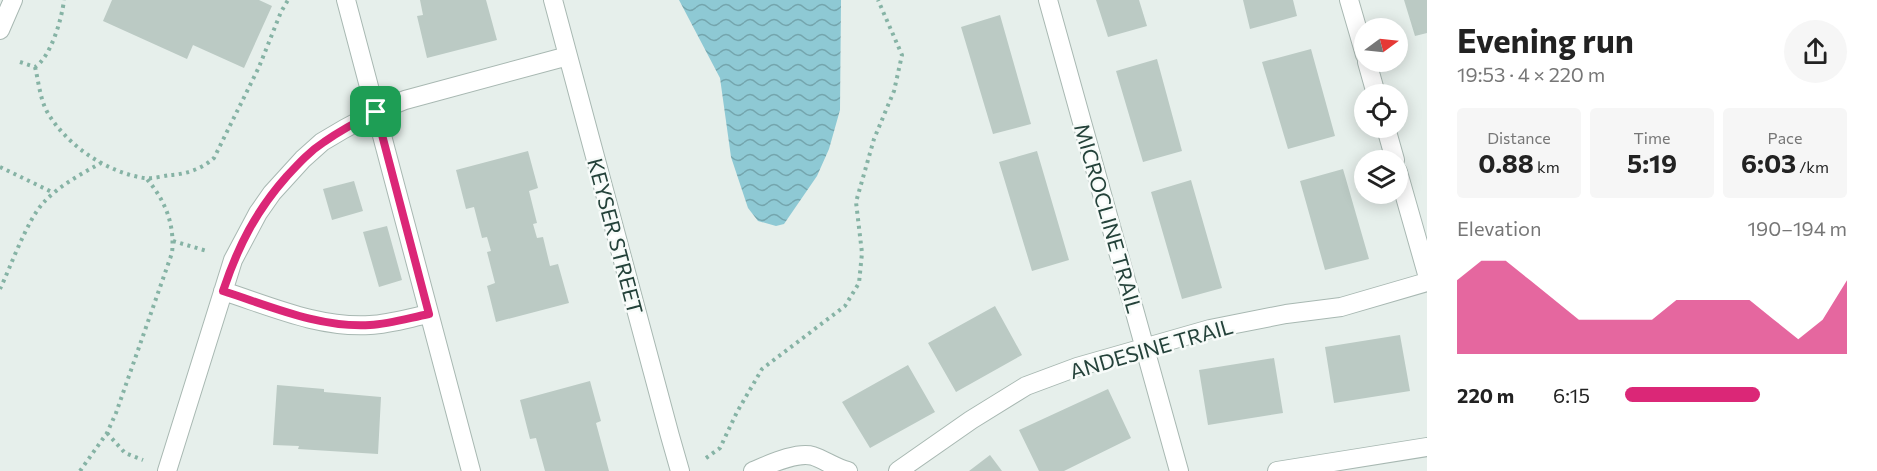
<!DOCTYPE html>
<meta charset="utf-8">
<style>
:root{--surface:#fff;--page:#f6f6f6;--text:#222;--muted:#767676;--accent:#db2777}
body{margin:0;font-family:Commissioner,sans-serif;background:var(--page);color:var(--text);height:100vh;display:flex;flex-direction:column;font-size:22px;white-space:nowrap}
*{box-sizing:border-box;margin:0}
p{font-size:20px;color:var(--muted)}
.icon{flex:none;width:33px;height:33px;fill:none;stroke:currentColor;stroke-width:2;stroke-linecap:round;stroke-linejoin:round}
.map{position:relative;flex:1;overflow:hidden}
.sheet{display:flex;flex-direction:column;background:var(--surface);width:450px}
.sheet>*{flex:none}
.needle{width:39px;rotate:75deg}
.controls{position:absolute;left:1354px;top:18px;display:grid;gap:12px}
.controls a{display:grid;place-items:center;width:54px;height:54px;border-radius:50%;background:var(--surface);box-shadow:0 3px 15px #0003;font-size:30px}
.pin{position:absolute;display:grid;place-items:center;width:51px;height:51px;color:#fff;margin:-26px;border-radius:12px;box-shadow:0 3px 9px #0006}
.round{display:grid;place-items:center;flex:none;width:63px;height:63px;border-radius:32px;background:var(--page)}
.head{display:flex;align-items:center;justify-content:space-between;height:102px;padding:0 30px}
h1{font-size:33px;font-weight:700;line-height:45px}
.metrics{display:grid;grid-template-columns:repeat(3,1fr);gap:9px;height:102px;padding:6px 30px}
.metrics div{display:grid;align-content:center;border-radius:6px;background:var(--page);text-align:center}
.metrics b{font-size:26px;font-weight:700}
.metrics small{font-size:16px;font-weight:400}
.metrics p{font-size:16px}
.chart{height:168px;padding:12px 30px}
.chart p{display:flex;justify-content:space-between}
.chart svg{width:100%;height:108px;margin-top:6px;fill:var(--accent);opacity:.7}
ul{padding:0 30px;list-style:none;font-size:20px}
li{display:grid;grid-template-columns:96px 72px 1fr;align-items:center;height:45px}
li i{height:15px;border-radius:8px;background:var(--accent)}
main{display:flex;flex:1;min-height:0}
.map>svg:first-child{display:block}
.water{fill:url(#water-waves)}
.building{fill:#bbcac4}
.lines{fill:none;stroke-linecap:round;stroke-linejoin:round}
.minor-casing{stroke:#a8b8b2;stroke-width:20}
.path{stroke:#86b3a5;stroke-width:4;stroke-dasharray:3 4.5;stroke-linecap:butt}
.minor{stroke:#fff;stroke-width:18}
.route-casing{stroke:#fff;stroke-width:12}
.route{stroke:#db2777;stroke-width:8}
.labels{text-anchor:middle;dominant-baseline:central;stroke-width:5;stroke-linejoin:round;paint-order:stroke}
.street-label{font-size:21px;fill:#24423a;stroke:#f7fbf9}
</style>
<main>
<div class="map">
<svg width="1427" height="471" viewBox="0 0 1427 471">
<defs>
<pattern id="water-waves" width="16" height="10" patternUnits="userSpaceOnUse" patternTransform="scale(1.5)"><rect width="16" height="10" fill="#8ec9d4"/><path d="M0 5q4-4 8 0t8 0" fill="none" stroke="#74a5ad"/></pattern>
</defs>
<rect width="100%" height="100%" fill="#e6efeb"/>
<path class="water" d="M 679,0 L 841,0 L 840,110 L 829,149 L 817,176 L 784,224 L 776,226 L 758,221 L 748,208 L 731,157 L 720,78 Z"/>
<path class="building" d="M 112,0 L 259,0 L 272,6 L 244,68 L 193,45 L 187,59 L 103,21 Z
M 420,0 L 486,0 L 497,40 L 427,58 L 417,16 L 423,15 Z
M 1096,0 L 1139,0 L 1147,26 L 1108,37 Z
M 1243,0 L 1293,0 L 1297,16 L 1250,29 Z
M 1404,0 L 1427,0 L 1427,33 L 1415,36 Z
M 1000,15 L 1031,124 L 993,134 L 961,27 Z
M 1311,49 L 1335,136 L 1288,149 L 1262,62 Z
M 1157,59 L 1182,151 L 1143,162 L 1116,71 Z
M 528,151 L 538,188 L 529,191 L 537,223 L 533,224 L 537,238 L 543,237 L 550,266 L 558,264 L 569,303 L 496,322 L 487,286 L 495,283 L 487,252 L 491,251 L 487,237 L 482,238 L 474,207 L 466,209 L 456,170 Z
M 1037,151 L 1069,260 L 1032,271 L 999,162 Z
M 1343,169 L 1369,259 L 1325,270 L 1300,181 Z
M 1191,180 L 1222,288 L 1182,299 L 1151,192 Z
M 354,181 L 363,211 L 332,220 L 323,189 Z
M 387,226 L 402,280 L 379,287 L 363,232 Z
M 995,306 L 1022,355 L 956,392 L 928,343 Z
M 1400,335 L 1410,391 L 1334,403 L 1325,347 Z
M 1274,358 L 1283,413 L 1208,425 L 1199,370 Z
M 908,365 L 935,412 L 870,448 L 842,402 Z
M 590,381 L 601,421 L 596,423 L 609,471 L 545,471 L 536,438 L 530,439 L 520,400 Z
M 277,385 L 324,389 L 324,392 L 381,397 L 378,454 L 298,449 L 299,446 L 273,445 Z
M 1108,389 L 1131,438 L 1064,471 L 1039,471 L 1019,430 Z
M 990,455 L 1002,471 L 969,471 Z"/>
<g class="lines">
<g class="minor-casing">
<path id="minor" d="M 346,0 L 471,471
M 553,0 L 670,436 L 680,471
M 1048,0 L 1179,471
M 1349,0 L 1365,55
M 0,30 L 13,0
M 1367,62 L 1376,94
M 1386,128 L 1395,160
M 1398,172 L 1427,274
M 223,291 C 270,306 318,328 370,325 C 390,324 409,318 429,314
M 167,471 L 233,260 L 258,213 L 272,193 L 303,159 L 322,142 L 344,129 L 376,112 L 405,100 L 568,56
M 753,471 C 768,465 797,451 813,456 C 825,460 835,468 848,471
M 898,471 L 971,420 L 1026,386 L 1077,367 L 1210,329 L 1286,314 L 1341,307 L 1427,282
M 1277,471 L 1427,447"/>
</g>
<path class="path" d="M 20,62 L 35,67 C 51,57 62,18 64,0
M 35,67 C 39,83 40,101 49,115 C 69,147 107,172 144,178 C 152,179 163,176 171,175 C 186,174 202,169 214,158 L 259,67 L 281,12 L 288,0
M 0,167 L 54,193
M 173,241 L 207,251
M 0,289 C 11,266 27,220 44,202 C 59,186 81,174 101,163
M 107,433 L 125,453 L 143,460
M 706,458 L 720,448 L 737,412 L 762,369 L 845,306 L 859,283 L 862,253 L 856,202 L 874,139 L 894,91 L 902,55 L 878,0
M 80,471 L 107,433 L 116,413 L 172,253 C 175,224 165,200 146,178"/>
<use href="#minor" class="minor"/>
</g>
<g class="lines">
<g class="route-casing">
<path id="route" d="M 376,112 L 429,314 C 409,318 390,324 370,325 C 319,328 270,306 223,291 C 238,246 256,211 287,176 C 299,163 310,151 324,142 C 341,130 358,121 376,112 Z"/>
</g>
<use href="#route" class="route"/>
</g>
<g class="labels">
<g class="street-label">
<text transform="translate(1109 218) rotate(74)">MICROCLINE TRAIL</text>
<text transform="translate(616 236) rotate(75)">KEYSER STREET</text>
<text transform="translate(1151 348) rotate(-16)">ANDESINE TRAIL</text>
</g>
</g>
</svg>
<div class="controls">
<a><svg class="needle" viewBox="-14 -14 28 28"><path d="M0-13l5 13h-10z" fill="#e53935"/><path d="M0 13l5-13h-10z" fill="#767676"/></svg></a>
<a><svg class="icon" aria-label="locate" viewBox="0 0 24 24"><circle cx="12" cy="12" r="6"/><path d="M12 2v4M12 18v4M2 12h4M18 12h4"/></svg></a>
<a><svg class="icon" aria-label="layers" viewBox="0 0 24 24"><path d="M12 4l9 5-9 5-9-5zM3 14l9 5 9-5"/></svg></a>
</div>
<div class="pin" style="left:376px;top:112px;background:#1e9e55"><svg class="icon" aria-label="arrive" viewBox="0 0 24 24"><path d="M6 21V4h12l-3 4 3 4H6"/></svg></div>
</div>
<section class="sheet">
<div class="head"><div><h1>Evening run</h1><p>19:53 · 4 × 220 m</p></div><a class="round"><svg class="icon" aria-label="share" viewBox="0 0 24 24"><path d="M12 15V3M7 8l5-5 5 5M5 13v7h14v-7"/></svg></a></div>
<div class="metrics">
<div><p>Distance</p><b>0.88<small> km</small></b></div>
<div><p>Time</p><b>5:19</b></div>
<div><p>Pace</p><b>6:03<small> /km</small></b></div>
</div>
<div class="chart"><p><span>Elevation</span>190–194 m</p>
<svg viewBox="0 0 160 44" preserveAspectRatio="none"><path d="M0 44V14L10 6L20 6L30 14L40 22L50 30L60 30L70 30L80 30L90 22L100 22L110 22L120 22L130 30L140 38L150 30L160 14V44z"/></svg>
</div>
<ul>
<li><b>220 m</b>6:15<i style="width:61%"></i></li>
</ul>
</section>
</main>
